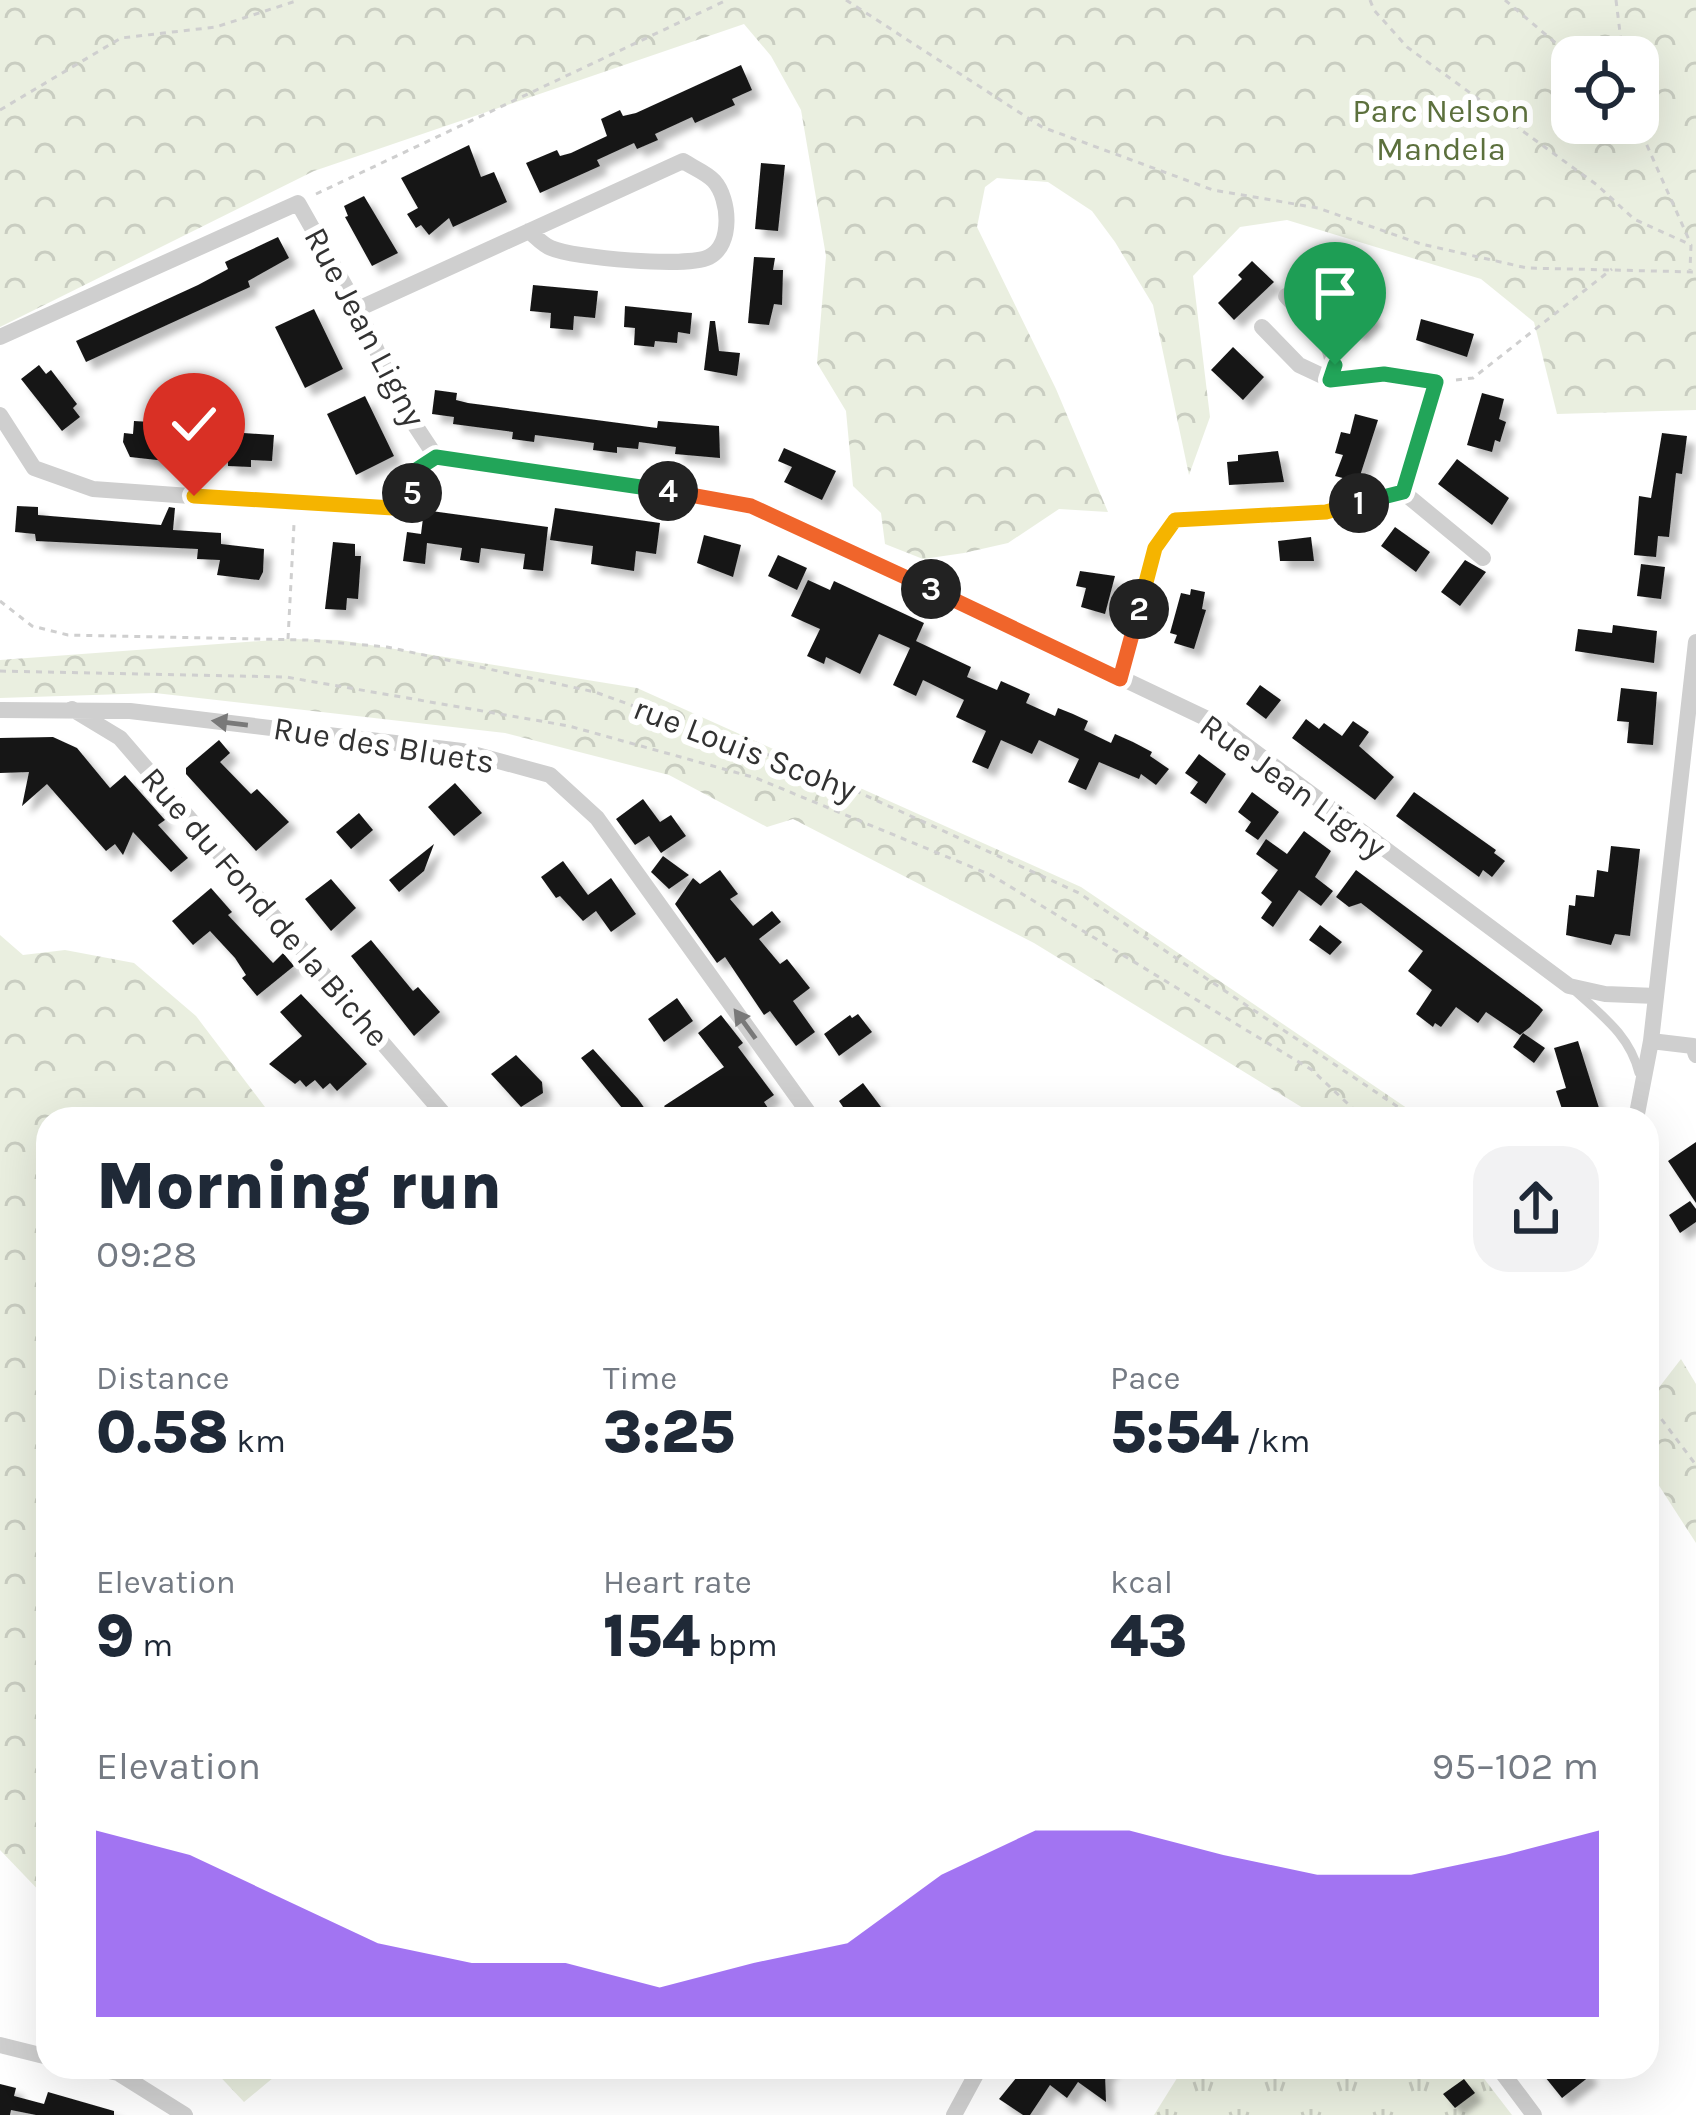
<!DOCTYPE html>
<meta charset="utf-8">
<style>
:root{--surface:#fff;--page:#f2f2f3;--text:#1f2937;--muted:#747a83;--accent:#7c3aed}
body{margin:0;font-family:Karla,sans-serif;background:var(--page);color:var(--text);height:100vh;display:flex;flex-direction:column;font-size:45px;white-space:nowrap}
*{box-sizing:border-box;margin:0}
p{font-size:39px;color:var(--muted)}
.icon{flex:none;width:66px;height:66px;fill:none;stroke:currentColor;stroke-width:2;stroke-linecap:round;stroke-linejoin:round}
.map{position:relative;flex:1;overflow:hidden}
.sheet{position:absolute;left:36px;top:1107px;width:1623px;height:972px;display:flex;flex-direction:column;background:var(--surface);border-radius:36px;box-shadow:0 12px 48px #0002}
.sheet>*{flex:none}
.tools{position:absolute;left:1551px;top:36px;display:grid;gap:24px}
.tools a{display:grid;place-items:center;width:108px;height:108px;border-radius:24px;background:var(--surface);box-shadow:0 12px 48px #0002;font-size:60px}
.pin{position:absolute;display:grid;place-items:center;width:102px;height:102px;color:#fff;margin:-123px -51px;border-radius:50% 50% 50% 0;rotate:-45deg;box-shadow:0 0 12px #0007}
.pin .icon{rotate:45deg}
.km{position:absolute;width:60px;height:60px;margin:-30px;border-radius:50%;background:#222;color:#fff;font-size:33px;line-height:60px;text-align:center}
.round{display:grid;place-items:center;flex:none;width:126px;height:126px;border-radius:36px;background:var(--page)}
.summary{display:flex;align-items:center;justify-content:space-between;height:204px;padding:0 60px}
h1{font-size:66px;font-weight:800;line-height:90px}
.metrics{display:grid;grid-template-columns:repeat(3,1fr);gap:18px;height:204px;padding:12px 60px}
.metrics div{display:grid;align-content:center}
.metrics b{font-size:60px;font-weight:800}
.metrics small{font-size:33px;font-weight:400}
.metrics p{font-size:33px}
.chart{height:336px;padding:24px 60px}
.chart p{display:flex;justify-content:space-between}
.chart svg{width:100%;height:216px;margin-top:12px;fill:var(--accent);opacity:.7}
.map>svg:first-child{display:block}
.grass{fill:url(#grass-tufts)}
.forest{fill:url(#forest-crowns);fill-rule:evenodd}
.building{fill:#191919;filter:url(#shadow)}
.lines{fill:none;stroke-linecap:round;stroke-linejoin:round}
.path{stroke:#cfcfcf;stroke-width:3;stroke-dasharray:6 6;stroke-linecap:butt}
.lane{stroke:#cfcfcf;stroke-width:9}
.street{stroke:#cfcfcf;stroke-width:16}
.oneway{fill:#797979}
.split-1-casing{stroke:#fff;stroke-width:24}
.split-2-casing{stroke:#fff;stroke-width:24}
.split-3-casing{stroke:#fff;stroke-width:24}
.split-4-casing{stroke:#fff;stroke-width:24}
.split-5-casing{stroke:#fff;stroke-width:24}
.split-6-casing{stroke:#fff;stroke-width:24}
.split-1{stroke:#22a559;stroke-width:15}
.split-2{stroke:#f5b400;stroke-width:15}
.split-3{stroke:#f0652b;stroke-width:15}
.split-4{stroke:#f0652b;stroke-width:15}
.split-5{stroke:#22a559;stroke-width:15}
.split-6{stroke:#f5b400;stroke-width:15}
.labels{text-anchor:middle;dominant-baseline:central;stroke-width:12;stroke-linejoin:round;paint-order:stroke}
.park-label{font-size:33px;fill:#5c703d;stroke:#fff}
.street-label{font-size:33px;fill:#323232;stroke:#fff}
</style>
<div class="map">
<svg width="1696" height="2115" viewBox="0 0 1696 2115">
<defs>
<pattern id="grass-tufts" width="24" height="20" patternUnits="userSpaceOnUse" patternTransform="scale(3)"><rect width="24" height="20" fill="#eaefe0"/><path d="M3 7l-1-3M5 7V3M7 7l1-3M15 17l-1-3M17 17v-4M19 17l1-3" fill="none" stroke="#c9cdc1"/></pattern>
<pattern id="forest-crowns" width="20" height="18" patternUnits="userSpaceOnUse" patternTransform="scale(3)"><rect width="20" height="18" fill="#eaefe0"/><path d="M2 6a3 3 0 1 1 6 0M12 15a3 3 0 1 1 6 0" fill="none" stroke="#c9cdc1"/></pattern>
<filter id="shadow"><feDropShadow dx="8" dy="8" stdDeviation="3" flood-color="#0004"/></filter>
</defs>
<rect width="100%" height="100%" fill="#fff"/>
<path class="grass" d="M 1184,2067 L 1475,2067 L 1512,2115 L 1154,2115 Z"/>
<path class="forest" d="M 0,0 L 1696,0 L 1696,410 L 1557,414 L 1534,322 L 1481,279 L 1287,220 L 1240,227 L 1193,276 L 1210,417 L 1189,475 L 1153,305 L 1115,242 L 1092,211 L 1048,182 L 997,178 L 985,187 L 977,227 L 1056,389 L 1108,512 L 1059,509 L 1008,543 L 964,553 L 923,559 L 885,544 L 881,513 L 853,486 L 846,411 L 817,363 L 826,256 L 801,110 L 771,56 L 744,24 L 314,171 L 0,327 ZM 1638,57 L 1638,123 L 1572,123 L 1572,57 Z
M 288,639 L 339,640 L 637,688 L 1081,887 L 1423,1119 L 1321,1119 L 1034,943 L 793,819 L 767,827 L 669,775 L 505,733 L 155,693 L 0,698 L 0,660 Z
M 0,935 L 23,955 L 65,950 L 134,963 L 196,1016 L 274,1119 L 48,1119 L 48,1900 L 0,1850 Z
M 1681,1359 L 1696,1384 L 1696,1543 L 1647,1467 L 1647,1403 Z
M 211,2067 L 286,2067 L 244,2102 Z"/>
<path class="building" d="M 741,65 L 752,90 L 732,99 L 735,105 L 695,123 L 692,117 L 655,134 L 658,140 L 637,149 L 634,143 L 597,160 L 600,166 L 540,193 L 526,163 L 557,150 L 560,156 L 571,153 L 607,136 L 601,119 L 620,110 L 623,116 L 636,113 Z
M 469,145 L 481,177 L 494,172 L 507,202 L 453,227 L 449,218 L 429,235 L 421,225 L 416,228 L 407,214 L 418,208 L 401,178 Z
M 761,163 L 785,165 L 778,231 L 755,229 Z
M 364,196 L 398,253 L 372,266 L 345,217 L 348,216 L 344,206 Z
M 278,237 L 289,258 L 248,281 L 250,287 L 86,362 L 76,341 L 198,285 L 228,269 L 225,262 Z
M 754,257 L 775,258 L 773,270 L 783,270 L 782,305 L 774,304 L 769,325 L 748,323 Z
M 1252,261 L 1274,282 L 1234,320 L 1218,303 L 1242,279 L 1238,275 Z
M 1328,272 L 1375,318 L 1358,335 L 1325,306 L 1330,301 L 1314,286 Z
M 533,285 L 598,291 L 595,318 L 574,316 L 573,330 L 550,328 L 551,313 L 530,311 Z
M 625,306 L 692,313 L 690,334 L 678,332 L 677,343 L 655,341 L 654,347 L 634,345 L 635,328 L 624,327 Z
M 314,309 L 343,369 L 305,388 L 275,327 Z
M 1421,319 L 1474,334 L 1467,357 L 1416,340 Z
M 710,321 L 715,321 L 719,351 L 740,353 L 737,376 L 704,370 Z
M 1233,347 L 1264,377 L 1243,400 L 1211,370 Z
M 39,365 L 46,374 L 51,370 L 77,404 L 73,408 L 80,417 L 62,431 L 21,379 Z
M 435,390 L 457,393 L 456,400 L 468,403 L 657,428 L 658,421 L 719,426 L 720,458 L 675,454 L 676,447 L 639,442 L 638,449 L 617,447 L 617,453 L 593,450 L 594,443 L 573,440 L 535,435 L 534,442 L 512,439 L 513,432 L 453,424 L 454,417 L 432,414 Z
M 1482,393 L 1504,399 L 1499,419 L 1506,422 L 1500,442 L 1495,440 L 1492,452 L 1467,445 Z
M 365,396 L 394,456 L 356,475 L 327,414 Z
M 1355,414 L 1378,420 L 1358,482 L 1335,476 L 1343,455 L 1335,453 L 1341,432 L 1350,434 Z
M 150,418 L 170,419 L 170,428 L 274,435 L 272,461 L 251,460 L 251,467 L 228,466 L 228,459 L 207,457 L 166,455 L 166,461 L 130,457 L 123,442 L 124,433 L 133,434 L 134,421 L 151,422 Z
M 1662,433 L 1687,436 L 1682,474 L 1676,473 L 1669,537 L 1658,536 L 1656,557 L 1634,555 L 1639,496 L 1651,498 Z
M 784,448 L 836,471 L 822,500 L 784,482 L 792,467 L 778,461 Z
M 1278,451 L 1284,482 L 1229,485 L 1227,462 L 1238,461 L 1238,455 Z
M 1457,459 L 1509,498 L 1492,525 L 1438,484 Z
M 17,506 L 38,507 L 38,515 L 161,525 L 169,507 L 175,508 L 173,530 L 221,533 L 221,544 L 264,549 L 263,572 L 259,580 L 217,575 L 220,560 L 197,559 L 198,549 L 36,541 L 35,534 L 15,532 Z
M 555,508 L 660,523 L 656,554 L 636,551 L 634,571 L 591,564 L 593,546 L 550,540 Z
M 424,510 L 548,527 L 543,571 L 523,569 L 525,554 L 481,548 L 479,563 L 460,560 L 462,548 L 427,543 L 425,564 L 403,561 L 407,532 L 421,534 Z
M 1395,527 L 1430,552 L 1416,572 L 1381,546 Z
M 704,535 L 741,545 L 733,577 L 697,563 Z
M 1311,537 L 1314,561 L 1280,561 L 1278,541 Z
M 333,542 L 355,544 L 355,556 L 361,556 L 358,599 L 347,598 L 346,610 L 325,609 Z
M 778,555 L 807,568 L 797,590 L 768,576 Z
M 1465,560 L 1486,572 L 1460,606 L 1441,592 Z
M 1641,564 L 1665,567 L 1661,599 L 1637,596 Z
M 1080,571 L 1115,576 L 1105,614 L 1081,607 L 1086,588 L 1076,586 Z
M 808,580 L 830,590 L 834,581 L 924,623 L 916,641 L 971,667 L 967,677 L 997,690 L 1001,681 L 1030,694 L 1026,703 L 1055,716 L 1058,708 L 1073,714 L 1088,721 L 1084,730 L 1111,743 L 1115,734 L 1133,742 L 1152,752 L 1150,756 L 1169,769 L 1156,785 L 1141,774 L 1139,779 L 1099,762 L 1086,790 L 1068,782 L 1079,759 L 1039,740 L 1032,754 L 1001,740 L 988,769 L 972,762 L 986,731 L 956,717 L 964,700 L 923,680 L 916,696 L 893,685 L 910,648 L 879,634 L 860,674 L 826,657 L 824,664 L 807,656 L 820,629 L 791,616 Z
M 1191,589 L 1205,592 L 1202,609 L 1206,610 L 1194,649 L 1174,643 L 1177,635 L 1170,633 L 1181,593 L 1190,595 Z
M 1613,625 L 1657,631 L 1654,663 L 1575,651 L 1578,629 L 1612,633 Z
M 1260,685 L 1281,700 L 1266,719 L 1246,704 Z
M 1621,688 L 1657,692 L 1653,745 L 1627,743 L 1629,722 L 1617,721 Z
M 1306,719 L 1319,729 L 1324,723 L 1342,736 L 1353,721 L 1369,732 L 1359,746 L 1394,777 L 1375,800 L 1292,738 Z
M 53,737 L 77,748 L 110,788 L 125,775 L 165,820 L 158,825 L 188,858 L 171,872 L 133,832 L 123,855 L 115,844 L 106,851 L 47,784 L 22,806 L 29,772 L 0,773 L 0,738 Z
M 219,740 L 230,753 L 220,762 L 251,794 L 257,789 L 289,822 L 256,851 L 186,774 L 186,768 Z
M 1199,754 L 1226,774 L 1206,804 L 1190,793 L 1198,782 L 1185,773 Z
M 455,783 L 482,813 L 454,836 L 428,807 Z
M 1252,792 L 1279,812 L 1258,840 L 1245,831 L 1251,822 L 1238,812 Z
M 1414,792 L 1496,850 L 1494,853 L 1505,861 L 1492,877 L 1483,870 L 1479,877 L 1396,816 Z
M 643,799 L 660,822 L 671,815 L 686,836 L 661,853 L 649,836 L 635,845 L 616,819 Z
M 359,813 L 373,830 L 351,849 L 336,832 Z
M 1304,831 L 1331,851 L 1315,877 L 1333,891 L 1321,906 L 1299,890 L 1273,927 L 1261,918 L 1272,902 L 1261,893 L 1278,870 L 1256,854 L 1266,839 L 1287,854 Z
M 434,844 L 424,871 L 399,892 L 389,880 Z
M 1611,846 L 1640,849 L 1630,936 L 1615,934 L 1611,945 L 1566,935 L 1569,905 L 1575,906 L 1576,895 L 1594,897 L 1597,870 L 1608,872 Z
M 663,856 L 689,875 L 669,889 L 651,872 Z
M 563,861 L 588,895 L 611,878 L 636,914 L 611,932 L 596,911 L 583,921 L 560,896 L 556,898 L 541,877 Z
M 720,870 L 738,894 L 730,899 L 753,926 L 772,911 L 781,922 L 759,939 L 780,964 L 787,959 L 810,988 L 793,1001 L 815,1032 L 796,1046 L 770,1011 L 764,1015 L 725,957 L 717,963 L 675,904 L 693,878 L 700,884 Z
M 1356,870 L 1539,1006 L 1543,1010 L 1530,1027 L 1520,1035 L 1486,1012 L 1478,1023 L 1456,1007 L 1441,1027 L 1435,1023 L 1433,1027 L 1416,1014 L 1432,990 L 1408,971 L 1423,951 L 1361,903 L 1349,907 L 1336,897 Z
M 331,879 L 356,908 L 331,931 L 305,899 Z
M 211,888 L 232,912 L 228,915 L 273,963 L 283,953 L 294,966 L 257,996 L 242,978 L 246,975 L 235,958 L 210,931 L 193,945 L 172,921 Z
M 1320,925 L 1342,942 L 1330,955 L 1309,940 Z
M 371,940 L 413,991 L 418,987 L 440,1012 L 414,1036 L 351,956 Z
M 301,994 L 367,1064 L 337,1091 L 330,1083 L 323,1089 L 315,1080 L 306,1087 L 300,1080 L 295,1084 L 269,1064 L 302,1036 L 280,1012 Z
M 677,998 L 693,1021 L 664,1042 L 648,1019 Z
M 858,1014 L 872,1032 L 839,1056 L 824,1034 L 850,1015 L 852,1018 Z
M 721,1015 L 743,1043 L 738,1047 L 774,1095 L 764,1102 L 768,1108 L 756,1117 L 752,1111 L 741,1119 L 674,1119 L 664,1106 L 724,1067 L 698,1033 Z
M 1523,1033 L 1545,1048 L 1534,1063 L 1513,1047 Z
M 1578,1041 L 1599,1108 L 1565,1118 L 1556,1091 L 1566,1088 L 1554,1048 Z
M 593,1049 L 638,1099 L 648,1113 L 641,1119 L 631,1119 L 581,1058 Z
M 516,1055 L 542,1082 L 543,1093 L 521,1107 L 491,1074 Z
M 863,1083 L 890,1119 L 851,1119 L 839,1101 Z
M 1696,1142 L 1696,1203 L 1668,1161 Z
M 1690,1201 L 1696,1209 L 1696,1222 L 1680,1233 L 1669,1215 Z
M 1025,2067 L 1112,2067 L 1105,2074 L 1106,2102 L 1078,2082 L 1067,2098 L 1050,2085 L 1030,2115 L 1023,2115 L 999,2099 Z
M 1537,2067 L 1583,2067 L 1590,2076 L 1562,2098 Z
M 1464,2079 L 1475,2093 L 1455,2108 L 1443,2094 Z
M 0,2084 L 16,2088 L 14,2096 L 44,2104 L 48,2092 L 114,2111 L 114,2115 L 36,2115 L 11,2110 L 10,2115 L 0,2115 Z"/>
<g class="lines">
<path class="path" d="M 846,0 L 1042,127 L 1213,190 L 1318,208 L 1421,244 L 1527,268 L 1696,272
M 1370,0 L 1374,10 L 1407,47 L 1597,185 L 1634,219 L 1691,245 L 1690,270
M 1505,0 L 1572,57
M 1616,0 L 1623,57
M 0,110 L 121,38 L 216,27 L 299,0
M 1637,123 L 1690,242
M 316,194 L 727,0
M 1456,380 L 1473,378 L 1612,269
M 331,506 L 410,509 L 416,470 L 419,468
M 0,601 L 32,626 L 68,635 L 308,640 L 387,647 L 595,692 L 810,770 L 1079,893 L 1416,1119
M 288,639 L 294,524
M 0,671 L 286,677 L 569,726 L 756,778 L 991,875 L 1312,1070 L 1364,1119
M 1647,1400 L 1696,1465"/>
<path class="lane" d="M 1573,989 C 1601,1015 1630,1035 1639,1073"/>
<path class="street" d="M 1286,296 C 1308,321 1341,344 1331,380
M 358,309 L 683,161 C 692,167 707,173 714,181 C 730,199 733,245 709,257 C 688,268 573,258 551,248 C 543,245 535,236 529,231
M 0,337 L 298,203 L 358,309 L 401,404 L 436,457 L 706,496 L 751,506 L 835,542 L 1216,723 L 1569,986 L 1605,994 L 1656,996
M 0,415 L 34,468 L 93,489 L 316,505
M 1403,492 L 1483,558
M 1120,679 L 1155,548 L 1175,519 L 1326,512 L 1403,492 L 1436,382 L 1384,374 L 1331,380 L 1299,365 L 1262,327
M 72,709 L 120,738 L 448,1119
M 0,710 L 130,711 L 462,751 L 550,775 L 597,818 L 813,1119
M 1651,1041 L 1693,1046 L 1696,1055
M 1636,1119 L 1651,1041 L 1696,642
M 0,2045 L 48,2057
M 91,2067 L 118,2073 L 185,2115
M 1498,2067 L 1534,2115
M 954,2115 L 980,2067"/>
</g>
<defs><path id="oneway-solid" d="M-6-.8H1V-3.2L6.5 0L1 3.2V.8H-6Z" transform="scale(3)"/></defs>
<g class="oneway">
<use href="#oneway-solid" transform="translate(230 723) rotate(-173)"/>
<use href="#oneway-solid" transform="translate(745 1024) rotate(-126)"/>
</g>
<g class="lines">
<g class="split-1-casing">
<path id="split-1" d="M 1335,365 L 1330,380 L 1384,374 L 1436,382 L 1403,492 L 1359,503"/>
</g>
<g class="split-2-casing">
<path id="split-2" d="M 1139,609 L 1155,548 L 1175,520 L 1326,512 L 1359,503"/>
</g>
<g class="split-3-casing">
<path id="split-3" d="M 931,589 L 1120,679 L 1139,609"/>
</g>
<g class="split-4-casing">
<path id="split-4" d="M 668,491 L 751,506 L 931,589"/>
</g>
<g class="split-5-casing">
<path id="split-5" d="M 412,493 L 416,470 L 436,457 L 668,491"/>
</g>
<g class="split-6-casing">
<path id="split-6" d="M 194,496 L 410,509 L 412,493"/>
</g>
<use href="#split-1" class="split-1"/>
<use href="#split-2" class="split-2"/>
<use href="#split-3" class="split-3"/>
<use href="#split-4" class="split-4"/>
<use href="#split-5" class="split-5"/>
<use href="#split-6" class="split-6"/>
</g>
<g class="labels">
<g class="park-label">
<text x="1441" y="111">Parc Nelson<tspan x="1441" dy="38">Mandela</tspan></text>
</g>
<g class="street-label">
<text transform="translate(365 327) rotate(62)">Rue Jean Ligny</text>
<text transform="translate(384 745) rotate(9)">Rue des Bluets</text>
<text transform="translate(745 749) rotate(21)">rue Louis Scohy</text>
<text transform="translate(1293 786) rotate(36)">Rue Jean Ligny</text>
<text transform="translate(265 907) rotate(49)">Rue du Fond de la Biche</text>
</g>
</g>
</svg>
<div class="tools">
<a><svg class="icon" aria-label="locate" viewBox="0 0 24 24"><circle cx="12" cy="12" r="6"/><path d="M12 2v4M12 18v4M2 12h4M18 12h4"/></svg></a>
</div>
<div class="pin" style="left:1335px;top:365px;background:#1e9e55"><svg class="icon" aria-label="arrive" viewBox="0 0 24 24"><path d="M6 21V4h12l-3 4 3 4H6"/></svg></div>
<div class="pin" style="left:194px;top:496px;background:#d93025"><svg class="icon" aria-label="check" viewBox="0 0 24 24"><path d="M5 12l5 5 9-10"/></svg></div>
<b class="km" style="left:1359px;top:503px">1</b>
<b class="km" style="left:1139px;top:609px">2</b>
<b class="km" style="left:931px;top:589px">3</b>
<b class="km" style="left:668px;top:491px">4</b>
<b class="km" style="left:412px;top:493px">5</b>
<section class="sheet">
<div class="summary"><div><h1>Morning run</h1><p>09:28</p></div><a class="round"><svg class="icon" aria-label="share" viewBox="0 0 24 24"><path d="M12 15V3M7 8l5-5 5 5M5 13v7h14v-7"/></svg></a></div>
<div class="metrics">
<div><p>Distance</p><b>0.58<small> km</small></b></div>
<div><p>Time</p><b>3:25</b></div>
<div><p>Pace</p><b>5:54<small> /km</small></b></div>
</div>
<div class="metrics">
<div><p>Elevation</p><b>9<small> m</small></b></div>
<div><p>Heart rate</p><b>154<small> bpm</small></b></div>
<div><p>kcal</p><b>43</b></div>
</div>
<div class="chart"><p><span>Elevation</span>95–102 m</p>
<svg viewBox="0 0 160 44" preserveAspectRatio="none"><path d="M0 44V6L10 11L20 20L30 29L40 33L50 33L60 38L70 33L80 29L90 15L100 6L110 6L120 11L130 15L140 15L150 11L160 6V44z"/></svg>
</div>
</section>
</div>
